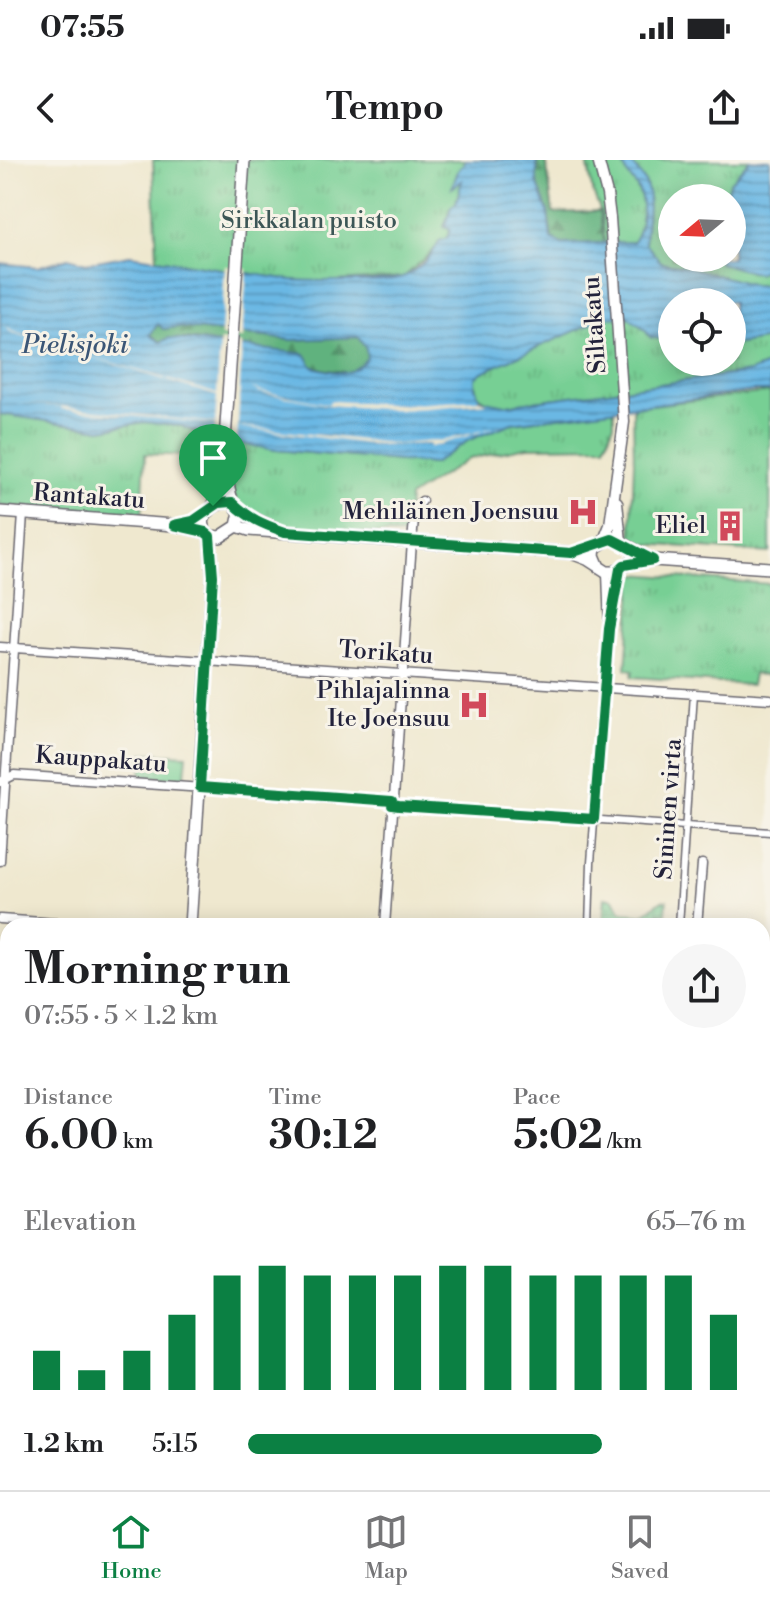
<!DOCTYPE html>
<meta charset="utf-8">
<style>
:root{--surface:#fff;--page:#f6f6f6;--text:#202124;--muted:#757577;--line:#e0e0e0;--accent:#0b8043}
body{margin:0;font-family:"Libre Bodoni",serif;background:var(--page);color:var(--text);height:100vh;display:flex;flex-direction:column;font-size:30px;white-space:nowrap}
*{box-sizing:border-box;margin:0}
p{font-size:26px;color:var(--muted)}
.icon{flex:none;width:44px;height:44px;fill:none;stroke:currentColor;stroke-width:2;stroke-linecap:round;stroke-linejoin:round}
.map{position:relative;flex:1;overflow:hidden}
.details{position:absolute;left:0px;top:758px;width:770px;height:572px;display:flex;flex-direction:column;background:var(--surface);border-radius:24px 24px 0 0;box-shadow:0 4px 20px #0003}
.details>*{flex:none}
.needle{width:52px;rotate:251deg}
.tools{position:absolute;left:658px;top:24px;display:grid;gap:16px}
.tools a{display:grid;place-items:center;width:88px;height:88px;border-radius:50%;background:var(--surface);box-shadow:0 4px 20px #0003;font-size:40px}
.pin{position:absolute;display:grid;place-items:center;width:68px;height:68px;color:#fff;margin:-82px -34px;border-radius:50% 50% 50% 0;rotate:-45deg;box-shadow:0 0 8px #0007}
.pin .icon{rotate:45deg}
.round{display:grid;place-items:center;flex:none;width:84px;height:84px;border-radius:42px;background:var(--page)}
.head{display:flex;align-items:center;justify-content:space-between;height:136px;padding:0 24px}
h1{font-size:44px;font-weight:700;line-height:60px}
.figures{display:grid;grid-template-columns:repeat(3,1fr);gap:12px;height:136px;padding:8px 24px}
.figures div{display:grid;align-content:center}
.figures b{font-size:40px;font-weight:700}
.figures small{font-size:22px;font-weight:400}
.figures p{font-size:22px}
.chart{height:224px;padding:16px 24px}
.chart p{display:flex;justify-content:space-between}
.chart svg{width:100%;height:144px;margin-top:8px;stroke:var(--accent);stroke-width:6}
ul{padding:0 24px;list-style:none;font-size:26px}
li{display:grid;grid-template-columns:128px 96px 1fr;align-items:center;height:60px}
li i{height:20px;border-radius:10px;background:var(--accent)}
.status{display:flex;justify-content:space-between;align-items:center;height:56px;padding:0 40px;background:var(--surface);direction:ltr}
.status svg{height:22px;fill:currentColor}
header{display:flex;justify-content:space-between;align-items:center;height:104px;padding:0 24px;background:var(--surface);font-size:36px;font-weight:700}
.menu{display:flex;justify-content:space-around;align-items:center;height:112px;border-top:2px solid var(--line);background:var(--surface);font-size:22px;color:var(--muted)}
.menu a{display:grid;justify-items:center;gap:4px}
.menu .active{color:var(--accent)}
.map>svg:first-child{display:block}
.grass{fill:url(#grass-tufts);stroke:#4c7868;stroke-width:2}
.forest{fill:url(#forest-firs);stroke:#426a5c;stroke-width:2}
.water{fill:url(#water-rules);stroke:#466d90;stroke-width:2;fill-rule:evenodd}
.pier{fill:#efe8cf}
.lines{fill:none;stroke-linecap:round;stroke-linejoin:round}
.pedestrian-casing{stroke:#6a676f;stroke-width:9}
.minor-casing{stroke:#6a676f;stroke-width:11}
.tertiary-casing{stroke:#6a676f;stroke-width:13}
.secondary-casing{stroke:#6a676f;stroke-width:14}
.primary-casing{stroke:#6a676f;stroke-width:15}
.pedestrian{stroke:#fff;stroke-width:6}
.minor{stroke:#fff;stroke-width:8}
.tertiary{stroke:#fff;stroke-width:10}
.secondary{stroke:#fff;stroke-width:11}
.primary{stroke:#fff;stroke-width:12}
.route-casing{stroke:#fff;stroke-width:16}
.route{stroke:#0b8043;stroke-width:10}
.labels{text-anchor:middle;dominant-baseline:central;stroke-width:6;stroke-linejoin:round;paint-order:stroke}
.park-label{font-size:24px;fill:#3c5656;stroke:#f7f3e8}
.street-label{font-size:24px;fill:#22223b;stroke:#f7f3e8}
.poi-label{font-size:24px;fill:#22223b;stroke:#f7f3e8;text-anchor:end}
.water-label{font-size:26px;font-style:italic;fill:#3b5676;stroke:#f7f3e8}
</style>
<div class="status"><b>07:55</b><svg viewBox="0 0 49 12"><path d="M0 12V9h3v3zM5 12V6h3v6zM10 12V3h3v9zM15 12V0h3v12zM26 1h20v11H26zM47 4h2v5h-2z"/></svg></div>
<header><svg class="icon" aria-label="back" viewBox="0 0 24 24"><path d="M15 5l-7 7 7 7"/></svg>Tempo<svg class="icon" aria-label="share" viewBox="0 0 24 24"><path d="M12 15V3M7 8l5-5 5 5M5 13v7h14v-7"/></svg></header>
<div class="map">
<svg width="770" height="1330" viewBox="0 0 770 1330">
<defs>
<pattern id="grass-tufts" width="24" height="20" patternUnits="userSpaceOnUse" patternTransform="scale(2)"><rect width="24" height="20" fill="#77cf94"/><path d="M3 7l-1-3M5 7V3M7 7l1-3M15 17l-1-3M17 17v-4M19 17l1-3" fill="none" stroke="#67b180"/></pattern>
<pattern id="forest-firs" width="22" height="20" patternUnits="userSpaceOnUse" patternTransform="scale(2)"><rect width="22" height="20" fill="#61b27e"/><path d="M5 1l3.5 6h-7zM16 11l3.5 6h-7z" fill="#509068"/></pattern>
<pattern id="water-rules" width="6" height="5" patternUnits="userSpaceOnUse" patternTransform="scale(2)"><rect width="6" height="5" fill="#6ab8e4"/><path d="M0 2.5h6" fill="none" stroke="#5795ba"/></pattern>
</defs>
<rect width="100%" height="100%" fill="#f7f3e8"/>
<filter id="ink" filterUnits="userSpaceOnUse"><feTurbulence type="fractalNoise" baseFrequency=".0125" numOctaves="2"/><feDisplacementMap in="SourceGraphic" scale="16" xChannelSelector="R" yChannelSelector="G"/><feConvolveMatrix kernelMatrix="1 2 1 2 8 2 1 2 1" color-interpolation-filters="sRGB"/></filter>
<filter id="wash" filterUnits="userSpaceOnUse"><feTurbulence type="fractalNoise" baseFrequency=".006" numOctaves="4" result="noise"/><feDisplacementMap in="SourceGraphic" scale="32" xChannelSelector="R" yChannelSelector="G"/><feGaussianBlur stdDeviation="1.8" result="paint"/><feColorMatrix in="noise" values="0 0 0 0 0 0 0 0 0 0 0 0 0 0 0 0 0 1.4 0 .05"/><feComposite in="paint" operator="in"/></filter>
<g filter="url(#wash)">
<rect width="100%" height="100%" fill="#efe8cf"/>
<path class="grass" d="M 153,0 L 466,0 L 458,11 L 454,26 L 460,20 L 462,21 L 456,43 L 444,67 L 450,69 L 447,78 L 404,117 L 318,122 L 291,120 L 157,99 Z
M 587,0 L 622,0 C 624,13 633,19 638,30 C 646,45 642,69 633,82 L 604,83 L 602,55 L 592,29 Z
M 630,0 L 750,0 L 729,23 L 725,38 L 672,38 L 672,98 L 720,98 L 719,102 L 765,111 L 770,105 L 770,126 L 753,125 L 689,107 L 661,102 L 645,83 L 649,35 L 645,22 Z
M 627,154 L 645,170 L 650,177 L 672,181 L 672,202 L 732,202 L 732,185 L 770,179 L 770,204 L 750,212 L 505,245 C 486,243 474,240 475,217 L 482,212 L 604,158 Z
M 770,232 L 770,393 L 631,383 L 634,302 L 633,247 Z
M 614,249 L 614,264 L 605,286 L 527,287 L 469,299 L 409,337 L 406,375 C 368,373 260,375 238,342 C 226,325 229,301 228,281 L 276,290 L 433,304 L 469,280 L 507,264 Z
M 0,254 L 101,269 L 145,262 L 181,266 L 213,279 L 212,293 L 191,291 L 190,296 L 145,294 L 142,356 L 0,346 Z
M 633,414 L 770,424 L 770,518 L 766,515 L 753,514 L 751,525 L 632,517 L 633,510 L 626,509 Z
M 143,593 L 187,595 L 185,615 L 176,619 L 141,616 Z
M 605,737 L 614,739 L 621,752 L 643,755 L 661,741 L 667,740 L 666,754 L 658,753 L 656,766 L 603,766 Z
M 604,1322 L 690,1322 L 689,1330 L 570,1330 L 570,1327 L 603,1329 Z"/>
<path class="forest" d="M 537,0 L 546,0 L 553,53 L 600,51 L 604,83 L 562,85 L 552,79 L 548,52 L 537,22 Z
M 158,164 L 163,169 L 179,167 L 292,180 L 358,177 L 367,189 L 367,198 C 363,203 360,209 354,211 C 349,214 343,211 337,211 C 300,209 186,167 161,182 L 150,174 Z"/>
<path class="water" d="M 466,0 L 537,0 L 537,22 L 548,52 L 551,79 L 562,84 L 633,82 C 642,70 646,42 637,27 C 631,18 624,12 622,0 L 630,0 L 645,22 L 649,35 L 645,83 L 661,102 L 689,107 L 753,125 L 770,126 L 770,179 L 732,185 L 732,142 L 672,142 L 672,181 L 650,177 L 645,170 L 628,157 L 604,158 L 482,212 L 475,218 L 475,227 L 480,240 L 505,245 L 750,212 L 770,204 L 770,231 L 754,231 L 512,263 L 469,280 L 433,304 L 276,290 L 213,279 L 181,266 L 145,262 L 101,269 L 0,254 L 0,103 L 37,107 L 68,98 L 86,103 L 130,95 L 292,120 C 310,121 391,123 405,116 C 418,110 434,94 439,81 L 447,78 L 450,69 L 444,67 L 451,47 L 456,43 L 462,21 L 452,28 L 458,11 ZM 158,164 L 163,169 L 179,167 L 292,180 L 358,177 L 366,189 L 367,198 C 349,219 339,213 313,207 L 305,194 L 169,178 L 161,182 L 150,175 Z
M 750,0 L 770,0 L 770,105 L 758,114 L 719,103 L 720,98 L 732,98 L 732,38 L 725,38 L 729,23 Z"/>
<path class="pier" d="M 225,106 L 247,109 L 242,179 L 221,176 Z
M 1,163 L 12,171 L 53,185 L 217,234 L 220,181 L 242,184 L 238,266 L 397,284 L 446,280 L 507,264 L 430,287 L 429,284 L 377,285 L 238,267 L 236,287 L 215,284 L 215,264 L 62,249 L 61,247 L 0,240 L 215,263 L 217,236 L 11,172 Z
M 251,227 L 260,231 L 329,244 L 330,241 L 400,245 L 480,240 L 488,243 L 399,250 L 329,245 L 259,232 Z"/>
</g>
<g filter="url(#ink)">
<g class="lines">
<g class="pedestrian-casing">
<path id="pedestrian" d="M 392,645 L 770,672
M 589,766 L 591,703 L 604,527
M 679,766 L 694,533"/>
</g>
<g class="minor-casing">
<path id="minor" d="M 610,464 L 620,409
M 0,487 L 770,539
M 604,527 L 609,469 L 607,412
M 0,622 L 14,615 L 392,641
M 0,701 L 23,354
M 0,759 L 98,766
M 385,766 L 412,382 L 415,349 L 422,341
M 697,766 L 702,704
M 762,917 L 770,802
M 0,1028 L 8,1028
M 762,1082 L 770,1082
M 0,1159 L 8,1160
M 762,1215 L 770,1216
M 0,1292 L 8,1292
M 433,1322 L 534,1330
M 152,1330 L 152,1322
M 345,1330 L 346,1322
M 731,1330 L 731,1322"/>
</g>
<g class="tertiary-casing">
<path id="tertiary" d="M 598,0 L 607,34 L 610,58 L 624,262 L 610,365 L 604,380
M 617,342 L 621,382"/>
</g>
<g class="secondary-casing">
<path id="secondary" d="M 225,310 L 232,342
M 232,342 L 240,352 L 237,366 L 220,377 L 210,376 L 205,372 L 203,361 C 209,347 218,342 232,342 Z
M 213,346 L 218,335 L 224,295 L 244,0
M 0,352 L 174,365 L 205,372
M 240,352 L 274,368
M 237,366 L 249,370 L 571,393 L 587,399 L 607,412 L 614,412 L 630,403 L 653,400 L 770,408
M 599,407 L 594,395 L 595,388 L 608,379 C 622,380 638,393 652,400
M 190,766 L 213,416 L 210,376"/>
</g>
<g class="primary-casing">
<path id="primary" d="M 0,897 L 8,898
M 762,950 L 770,950
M 550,1330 L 550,1322"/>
</g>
<use href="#pedestrian" class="pedestrian"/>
<use href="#minor" class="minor"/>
<use href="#tertiary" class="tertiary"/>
<use href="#secondary" class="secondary"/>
<use href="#primary" class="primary"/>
</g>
</g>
<g class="lines" filter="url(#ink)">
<g class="route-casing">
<path id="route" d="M 232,342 C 250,359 262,364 285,372 L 571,393 L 612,379 L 653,400 L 624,405 L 620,409 L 609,469 L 594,659 L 399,646 L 392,645 L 392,641 L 200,627 L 213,416 L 210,376 L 205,372 L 174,365 L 193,361 L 219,343 Z"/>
</g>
<use href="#route" class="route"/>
</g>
<defs>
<g id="hospital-bare" transform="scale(2.4)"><path d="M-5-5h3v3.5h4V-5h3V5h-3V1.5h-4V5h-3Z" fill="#d1495b" stroke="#f7f3e8" stroke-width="2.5" paint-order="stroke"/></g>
<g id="building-bare" transform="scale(2.4)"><path d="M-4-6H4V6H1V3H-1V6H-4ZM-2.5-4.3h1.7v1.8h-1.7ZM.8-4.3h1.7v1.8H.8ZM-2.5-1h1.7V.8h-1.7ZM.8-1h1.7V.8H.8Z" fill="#d1495b" stroke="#f7f3e8" stroke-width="2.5" paint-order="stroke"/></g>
</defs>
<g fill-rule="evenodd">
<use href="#hospital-bare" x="583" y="352"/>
<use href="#building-bare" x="730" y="366"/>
<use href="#hospital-bare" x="474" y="545"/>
</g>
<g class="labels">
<g class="park-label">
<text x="309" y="61">Sirkkalan puisto</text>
</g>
<g class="street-label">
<text transform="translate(595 165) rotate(-94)">Siltakatu</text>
<text transform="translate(89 337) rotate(4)">Rantakatu</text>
<text transform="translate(386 493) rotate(4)">Torikatu</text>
<text transform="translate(101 600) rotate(4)">Kauppakatu</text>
<text transform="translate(669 649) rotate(-86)">Sininen virta</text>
</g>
<g class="poi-label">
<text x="559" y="352">Mehiläinen Joensuu</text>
<text x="706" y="366">Eliel</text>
<text x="450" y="531">Pihlajalinna<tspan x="450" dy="28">Ite Joensuu</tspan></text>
</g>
<g class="water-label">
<text x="75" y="185">Pielisjoki</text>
</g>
</g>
</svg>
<div class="tools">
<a><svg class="needle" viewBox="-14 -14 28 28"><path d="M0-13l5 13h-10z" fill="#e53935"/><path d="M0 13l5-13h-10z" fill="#757577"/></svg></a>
<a><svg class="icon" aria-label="locate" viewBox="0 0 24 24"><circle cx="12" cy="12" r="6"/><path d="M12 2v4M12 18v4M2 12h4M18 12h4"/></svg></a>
</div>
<div class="pin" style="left:213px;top:346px;background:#1e9e55"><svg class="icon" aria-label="arrive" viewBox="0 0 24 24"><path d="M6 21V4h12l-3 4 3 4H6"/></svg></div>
<section class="details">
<div class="head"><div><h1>Morning run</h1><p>07:55 · 5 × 1.2 km</p></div><a class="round"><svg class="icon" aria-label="share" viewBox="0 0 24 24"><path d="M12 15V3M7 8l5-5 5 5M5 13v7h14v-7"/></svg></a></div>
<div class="figures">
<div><p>Distance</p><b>6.00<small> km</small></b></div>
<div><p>Time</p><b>30:12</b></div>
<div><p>Pace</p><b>5:02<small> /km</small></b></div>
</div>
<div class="chart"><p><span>Elevation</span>65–76 m</p>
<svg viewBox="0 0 160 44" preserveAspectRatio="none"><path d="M5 44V32M15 44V38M25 44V32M35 44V21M45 44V9M55 44V6M65 44V9M75 44V9M85 44V9M95 44V6M105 44V6M115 44V9M125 44V9M135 44V9M145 44V9M155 44V21"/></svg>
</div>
<ul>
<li><b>1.2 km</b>5:15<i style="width:71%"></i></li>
</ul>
</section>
</div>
<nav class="menu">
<a class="active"><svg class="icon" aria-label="home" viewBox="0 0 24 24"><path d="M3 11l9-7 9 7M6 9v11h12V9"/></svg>Home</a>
<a><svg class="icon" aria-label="map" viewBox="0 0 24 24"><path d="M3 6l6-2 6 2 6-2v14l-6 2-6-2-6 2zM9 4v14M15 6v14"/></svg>Map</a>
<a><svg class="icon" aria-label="saved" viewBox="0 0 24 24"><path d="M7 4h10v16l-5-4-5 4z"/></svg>Saved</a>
</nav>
